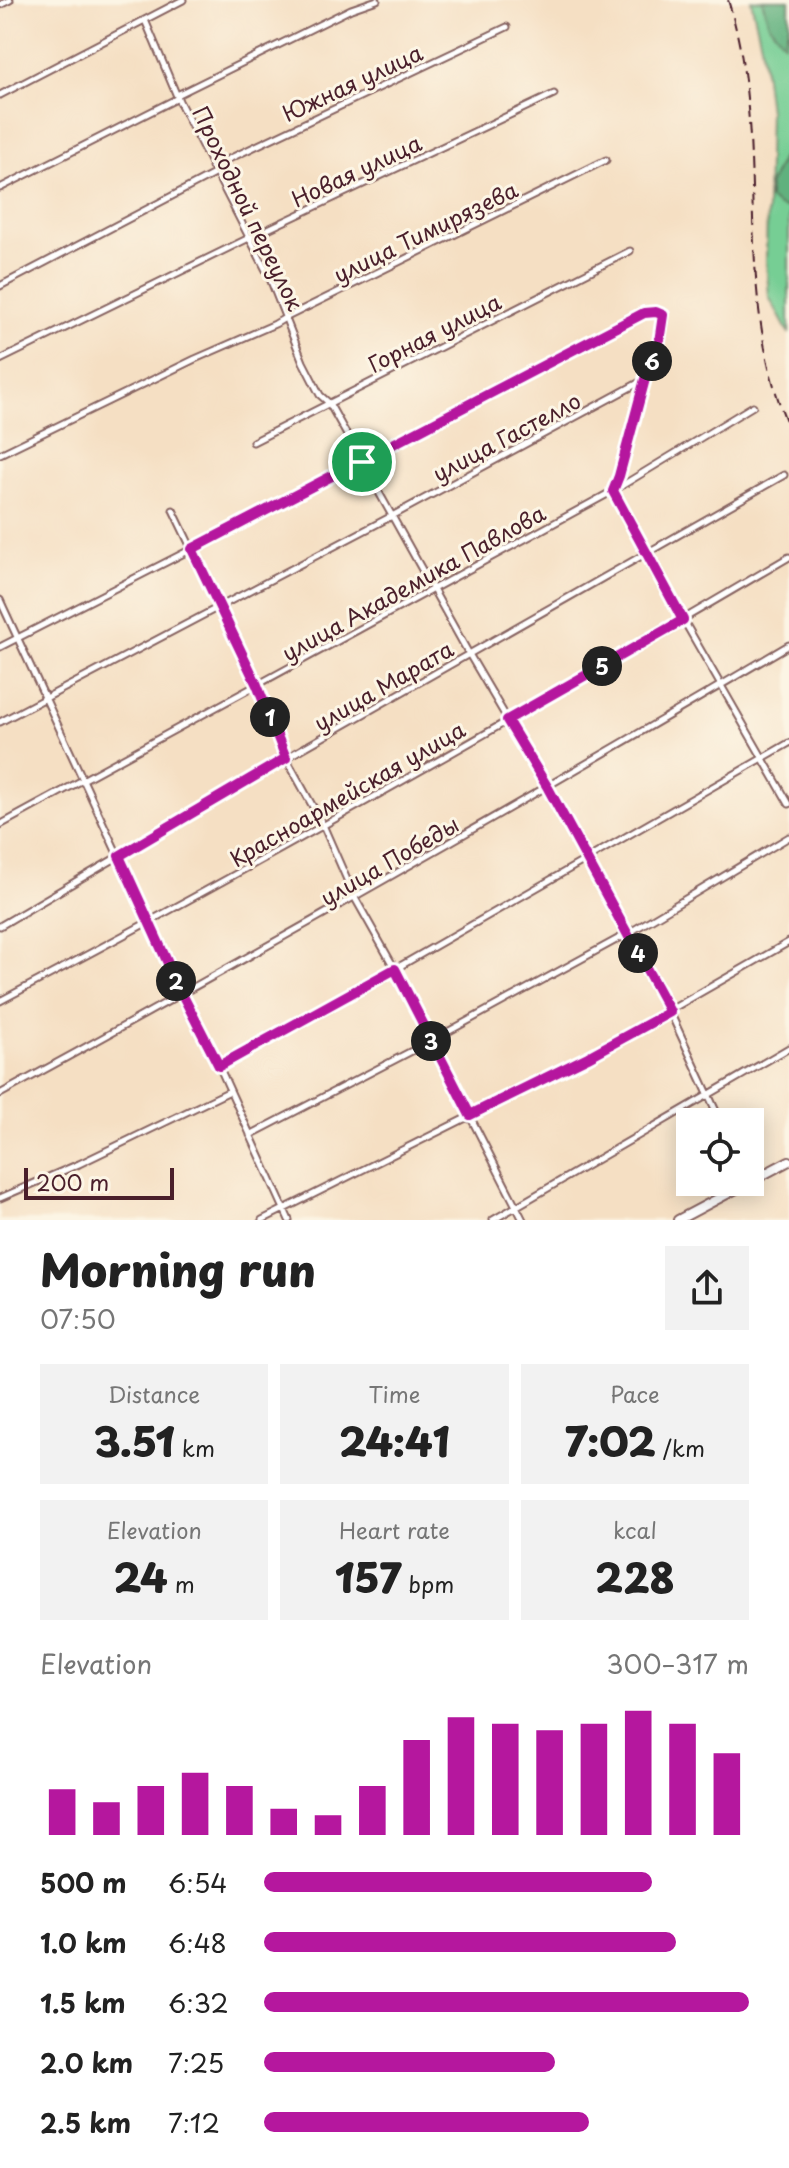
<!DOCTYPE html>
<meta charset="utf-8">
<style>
:root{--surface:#fff;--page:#f2f2f2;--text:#222;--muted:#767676;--accent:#b5179e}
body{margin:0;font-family:"Playpen Sans",sans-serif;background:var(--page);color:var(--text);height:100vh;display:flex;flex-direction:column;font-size:30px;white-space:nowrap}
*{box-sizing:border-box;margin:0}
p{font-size:26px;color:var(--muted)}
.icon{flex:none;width:44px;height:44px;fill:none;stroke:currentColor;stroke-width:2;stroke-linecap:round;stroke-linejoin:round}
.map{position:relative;height:1220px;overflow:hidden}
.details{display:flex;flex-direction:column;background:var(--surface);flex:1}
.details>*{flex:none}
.tools{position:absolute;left:676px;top:1108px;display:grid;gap:16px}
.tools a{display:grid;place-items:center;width:88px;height:88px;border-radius:0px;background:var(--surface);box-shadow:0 4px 20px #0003;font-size:40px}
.scale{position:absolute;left:24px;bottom:20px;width:150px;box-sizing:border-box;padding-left:8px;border:4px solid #4a1f2b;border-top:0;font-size:22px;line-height:28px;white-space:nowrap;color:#4a1f2b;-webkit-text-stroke:6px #fcf5e5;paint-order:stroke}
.pin{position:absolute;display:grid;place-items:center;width:68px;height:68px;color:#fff;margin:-34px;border:4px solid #fff;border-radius:50%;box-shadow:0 2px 8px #0007}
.km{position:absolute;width:40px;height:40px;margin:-20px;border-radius:50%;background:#222;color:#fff;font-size:22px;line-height:40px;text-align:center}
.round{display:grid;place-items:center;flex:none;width:84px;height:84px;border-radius:0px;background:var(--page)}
.headline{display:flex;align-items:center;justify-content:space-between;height:136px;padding:0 40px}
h1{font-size:44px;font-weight:800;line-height:60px}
.figures{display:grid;grid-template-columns:repeat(3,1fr);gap:12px;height:136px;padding:8px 40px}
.figures div{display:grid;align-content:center;border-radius:0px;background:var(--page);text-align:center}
.figures b{font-size:40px;font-weight:800}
.figures small{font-size:22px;font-weight:400}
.figures p{font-size:22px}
.chart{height:224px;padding:16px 40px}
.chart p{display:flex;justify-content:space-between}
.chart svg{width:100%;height:144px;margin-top:8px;stroke:var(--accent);stroke-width:6}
ul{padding:0 40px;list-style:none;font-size:26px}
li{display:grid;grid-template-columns:128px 96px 1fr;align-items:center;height:60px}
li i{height:20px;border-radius:10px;background:var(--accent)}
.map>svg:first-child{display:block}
.green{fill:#76ce94;stroke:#607660;stroke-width:2}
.forest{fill:#60b17e;stroke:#556854;stroke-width:2}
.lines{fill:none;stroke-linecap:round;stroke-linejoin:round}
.street-casing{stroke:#866260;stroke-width:9}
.secondary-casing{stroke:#866260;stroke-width:12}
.street{stroke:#fff;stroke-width:5}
.secondary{stroke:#fff;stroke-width:8}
.rail{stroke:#4a1f2b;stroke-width:2;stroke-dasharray:12 6;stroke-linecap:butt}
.route-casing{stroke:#fff;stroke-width:16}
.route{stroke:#b5179e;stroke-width:10}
.labels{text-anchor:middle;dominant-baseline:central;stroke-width:6;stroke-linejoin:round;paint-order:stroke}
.street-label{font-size:22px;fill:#4a1f2b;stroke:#fcf5e5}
</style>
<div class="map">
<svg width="789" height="1220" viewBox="0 0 789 1220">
<rect width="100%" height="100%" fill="#fcf5e5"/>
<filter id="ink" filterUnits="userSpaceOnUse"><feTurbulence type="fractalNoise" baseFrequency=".0125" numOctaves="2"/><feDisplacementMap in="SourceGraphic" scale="16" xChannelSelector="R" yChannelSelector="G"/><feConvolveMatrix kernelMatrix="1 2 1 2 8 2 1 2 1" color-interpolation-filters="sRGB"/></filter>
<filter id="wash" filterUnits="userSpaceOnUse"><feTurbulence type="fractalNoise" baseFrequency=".006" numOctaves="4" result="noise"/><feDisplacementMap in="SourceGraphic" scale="32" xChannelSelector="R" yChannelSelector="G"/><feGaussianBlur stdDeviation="1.8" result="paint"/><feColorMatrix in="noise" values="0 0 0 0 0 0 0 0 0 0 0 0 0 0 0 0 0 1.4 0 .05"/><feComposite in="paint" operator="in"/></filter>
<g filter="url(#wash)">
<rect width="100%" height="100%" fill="#f5dfc3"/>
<path class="green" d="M 751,0 L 785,0 L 789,4 L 789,334 L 769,297 L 766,260 L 769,111 L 761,44 Z"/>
<path class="forest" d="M 762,0 L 789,0 L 789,25 L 784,43 L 769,24 Z
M 789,143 L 789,208 C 779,208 776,205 769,198 L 769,185 Z"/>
</g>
<g filter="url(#ink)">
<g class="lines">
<g class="street-casing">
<path id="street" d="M 0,5 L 10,0
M 145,20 L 179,101 L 269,276 L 303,362 L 320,395 L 329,403 L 362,462 L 469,654 L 548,788 L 670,1012 L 721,1122
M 0,95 L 183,0
M 177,95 L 351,9 L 377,0
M 212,167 L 507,27
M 0,188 L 178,98
M 0,286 L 216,173
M 0,360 L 249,238 L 554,94
M 253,442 L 630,251
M 0,454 L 195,359 L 275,324 L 285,318 L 606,160
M 173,510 L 257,685 L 286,758 L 323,825 L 355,898 L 395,969 L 523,1220
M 0,600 L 182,994 L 219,1066 L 289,1220
M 0,647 L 362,462 L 644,313 L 656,312 L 663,315 L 659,342 L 645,379 L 619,476 L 613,491 L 645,553 L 789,804
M 0,722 L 392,516 L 644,380
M 0,825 L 613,491 L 753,406
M 0,926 L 286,758 L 784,475
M 0,1001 C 267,861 529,710 789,557
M 219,1066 L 395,969 L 789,743
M 0,1094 C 266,949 528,799 789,645
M 250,1135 L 431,1041 L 627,934 L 789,837
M 0,1198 L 79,1164 L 230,1091
M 262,1220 L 588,1057 L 789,942
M 493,1220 L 789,1048"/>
</g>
<g class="secondary-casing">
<path id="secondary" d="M 678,1220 L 789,1161"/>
</g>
<use href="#street" class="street"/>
<use href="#secondary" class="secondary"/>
<path class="rail" d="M 728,0 C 772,139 730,291 789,428"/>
</g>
</g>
<g class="lines" filter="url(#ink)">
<g class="route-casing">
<path id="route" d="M 656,312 L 663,315 L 659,342 L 645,379 L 619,476 L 613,491 L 683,620 L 507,720 L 548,788 L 670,1012 L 588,1057 L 470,1115 L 395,969 L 219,1066 L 182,994 L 119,856 L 286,758 L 257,685 L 192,549 L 644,313 Z"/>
</g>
<use href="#route" class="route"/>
</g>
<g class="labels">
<g class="street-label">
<text transform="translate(352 82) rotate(-25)">Южная улица</text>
<text transform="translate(356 170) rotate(-25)">Новая улица</text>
<text transform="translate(249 208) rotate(64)">Проходной переулок</text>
<text transform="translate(425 231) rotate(-26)">улица Тимирязева</text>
<text transform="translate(434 332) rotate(-27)">Горная улица</text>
<text transform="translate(506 436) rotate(-28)">улица Гастелло</text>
<text transform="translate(413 582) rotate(-29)">улица Академика Павлова</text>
<text transform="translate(383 685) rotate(-30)">улица Марата</text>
<text transform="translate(347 793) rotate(-30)">Красноармейская улица</text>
<text transform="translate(389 860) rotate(-30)">улица Победы</text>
</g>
</g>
</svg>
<div class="tools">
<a><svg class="icon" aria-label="locate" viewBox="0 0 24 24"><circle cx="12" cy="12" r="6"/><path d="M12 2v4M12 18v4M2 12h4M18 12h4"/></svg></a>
</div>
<div class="scale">200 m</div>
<div class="pin" style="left:362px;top:462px;background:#1e9e55"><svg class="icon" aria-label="arrive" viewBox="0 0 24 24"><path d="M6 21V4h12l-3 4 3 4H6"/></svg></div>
<b class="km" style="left:270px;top:717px">1</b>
<b class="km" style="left:176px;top:981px">2</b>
<b class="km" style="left:431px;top:1041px">3</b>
<b class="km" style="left:638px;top:953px">4</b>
<b class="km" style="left:602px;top:666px">5</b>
<b class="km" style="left:652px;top:361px">6</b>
</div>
<section class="details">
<div class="headline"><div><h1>Morning run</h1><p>07:50</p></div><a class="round"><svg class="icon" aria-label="share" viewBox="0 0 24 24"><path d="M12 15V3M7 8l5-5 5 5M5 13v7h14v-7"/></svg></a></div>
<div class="figures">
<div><p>Distance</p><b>3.51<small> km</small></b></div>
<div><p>Time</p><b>24:41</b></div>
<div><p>Pace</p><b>7:02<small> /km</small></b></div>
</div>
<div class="figures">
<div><p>Elevation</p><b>24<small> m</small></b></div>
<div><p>Heart rate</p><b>157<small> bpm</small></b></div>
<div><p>kcal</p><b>228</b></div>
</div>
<div class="chart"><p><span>Elevation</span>300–317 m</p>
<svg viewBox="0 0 160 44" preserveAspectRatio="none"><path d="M5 44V30M15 44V34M25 44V29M35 44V25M45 44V29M55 44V36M65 44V38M75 44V29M85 44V15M95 44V8M105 44V10M115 44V12M125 44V10M135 44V6M145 44V10M155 44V19"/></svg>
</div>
<ul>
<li><b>500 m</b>6:54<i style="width:80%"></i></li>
<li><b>1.0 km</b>6:48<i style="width:85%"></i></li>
<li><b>1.5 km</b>6:32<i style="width:100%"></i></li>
<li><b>2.0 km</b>7:25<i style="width:60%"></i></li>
<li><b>2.5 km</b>7:12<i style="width:67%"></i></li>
</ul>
</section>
